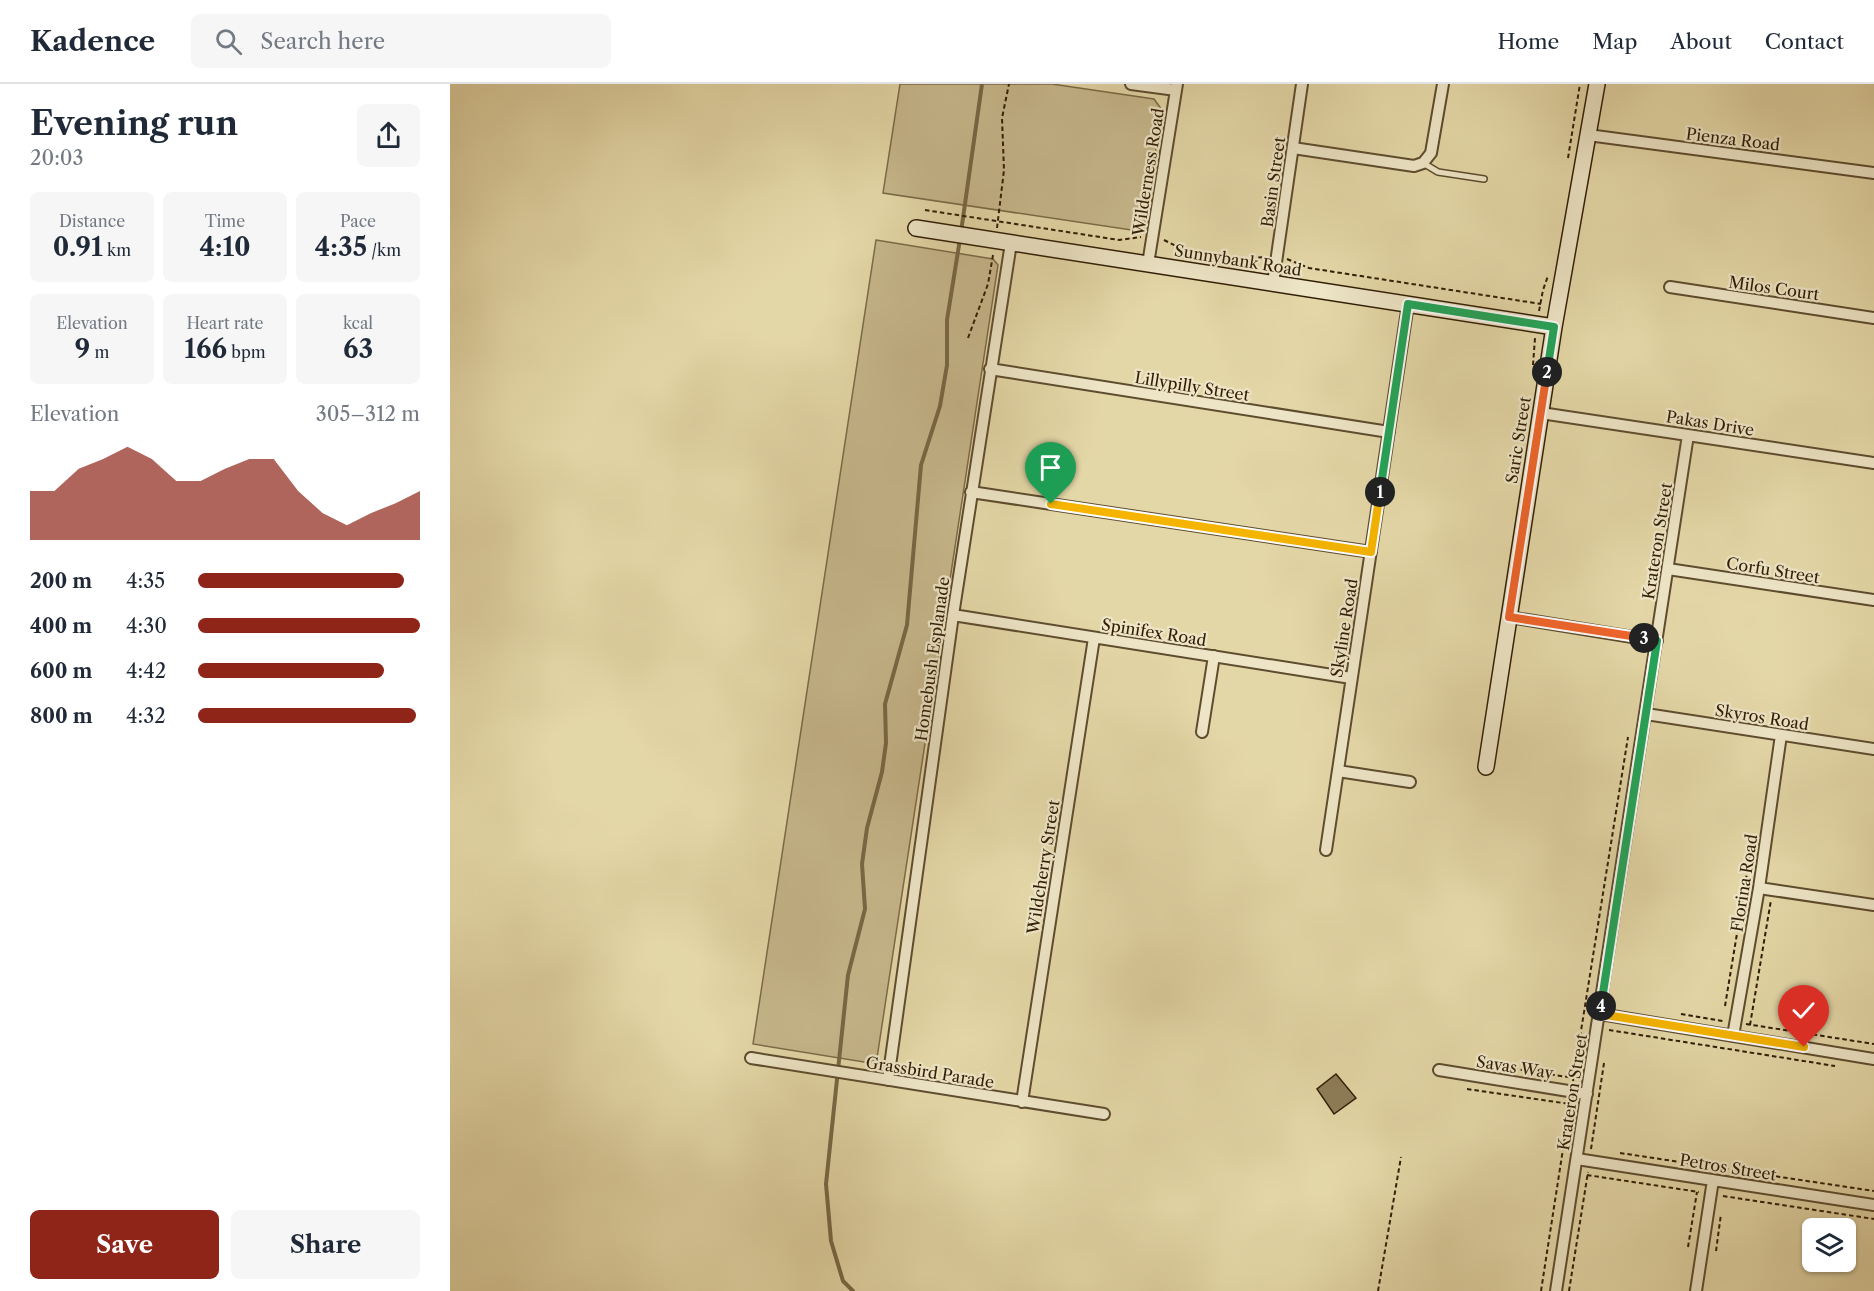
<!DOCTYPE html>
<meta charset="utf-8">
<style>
:root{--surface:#fff;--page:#f6f6f7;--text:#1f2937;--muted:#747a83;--line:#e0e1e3;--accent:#8f2418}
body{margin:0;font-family:"Libre Caslon Text",serif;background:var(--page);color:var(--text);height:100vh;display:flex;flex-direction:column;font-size:22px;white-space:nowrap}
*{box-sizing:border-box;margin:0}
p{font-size:20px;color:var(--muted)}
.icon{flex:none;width:33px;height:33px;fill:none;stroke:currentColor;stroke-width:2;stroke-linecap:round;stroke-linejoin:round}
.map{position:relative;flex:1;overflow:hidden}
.side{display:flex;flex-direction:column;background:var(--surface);width:450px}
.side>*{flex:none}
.buttons{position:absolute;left:1352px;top:1134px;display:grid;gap:12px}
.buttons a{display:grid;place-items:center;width:54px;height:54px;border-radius:9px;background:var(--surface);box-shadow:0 2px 4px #0004;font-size:30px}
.pin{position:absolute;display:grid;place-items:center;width:51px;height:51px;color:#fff;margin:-62px -26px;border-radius:50% 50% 50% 0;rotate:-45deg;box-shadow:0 0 6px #0007}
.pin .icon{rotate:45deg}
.km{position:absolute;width:30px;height:30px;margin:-15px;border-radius:50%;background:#222;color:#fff;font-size:16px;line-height:30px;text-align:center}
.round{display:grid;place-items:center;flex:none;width:63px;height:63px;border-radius:9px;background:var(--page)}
.head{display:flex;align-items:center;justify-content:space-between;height:102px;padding:0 30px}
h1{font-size:33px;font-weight:700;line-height:45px}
.figures{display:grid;grid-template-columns:repeat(3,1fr);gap:9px;height:102px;padding:6px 30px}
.figures div{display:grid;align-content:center;border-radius:9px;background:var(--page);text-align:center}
.figures b{font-size:26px;font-weight:700}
.figures small{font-size:16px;font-weight:400}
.figures p{font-size:16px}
.chart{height:168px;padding:12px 30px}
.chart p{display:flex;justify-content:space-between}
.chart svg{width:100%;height:108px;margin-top:6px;fill:var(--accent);opacity:.7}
.cta{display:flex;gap:12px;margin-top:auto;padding:12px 30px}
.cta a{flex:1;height:69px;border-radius:9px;background:var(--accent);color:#fff;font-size:24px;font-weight:700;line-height:69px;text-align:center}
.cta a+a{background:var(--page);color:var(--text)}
ul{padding:0 30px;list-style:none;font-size:20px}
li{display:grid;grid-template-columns:96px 72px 1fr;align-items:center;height:45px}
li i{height:15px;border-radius:8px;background:var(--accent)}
header{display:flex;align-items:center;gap:36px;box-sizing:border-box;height:84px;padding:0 30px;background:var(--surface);border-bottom:2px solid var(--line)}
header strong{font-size:28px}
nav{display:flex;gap:33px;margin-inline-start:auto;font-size:21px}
.search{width:420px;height:54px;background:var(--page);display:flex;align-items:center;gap:15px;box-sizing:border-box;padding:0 21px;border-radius:9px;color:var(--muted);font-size:22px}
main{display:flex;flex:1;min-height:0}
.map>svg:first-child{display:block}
.green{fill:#c6b78b;stroke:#7c6a48;stroke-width:1.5}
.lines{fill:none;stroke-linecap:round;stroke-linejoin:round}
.stream{stroke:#786745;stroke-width:4}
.building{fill:#8e7e59;stroke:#311d05;stroke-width:1.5}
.lane-casing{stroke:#5e4c2e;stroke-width:8}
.street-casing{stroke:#5e4c2e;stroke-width:14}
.secondary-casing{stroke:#311d05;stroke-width:18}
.path{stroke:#311d05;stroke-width:2;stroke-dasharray:4.5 3;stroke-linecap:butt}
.lane{stroke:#ede5c6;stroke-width:5}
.street{stroke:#ede5c6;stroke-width:10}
.secondary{stroke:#ede5c6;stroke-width:15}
.split-1-casing{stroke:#fff;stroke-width:12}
.split-2-casing{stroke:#fff;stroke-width:12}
.split-3-casing{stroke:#fff;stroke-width:12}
.split-4-casing{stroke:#fff;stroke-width:12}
.split-5-casing{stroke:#fff;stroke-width:12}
.split-1{stroke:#f5b400;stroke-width:8}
.split-2{stroke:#22a559;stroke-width:8}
.split-3{stroke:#f0652b;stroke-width:8}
.split-4{stroke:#22a559;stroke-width:8}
.split-5{stroke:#f5b400;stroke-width:8}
.labels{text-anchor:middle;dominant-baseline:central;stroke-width:4.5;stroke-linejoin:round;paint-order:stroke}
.street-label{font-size:16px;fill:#311d05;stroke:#ede5c6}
</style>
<header>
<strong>Kadence</strong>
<div class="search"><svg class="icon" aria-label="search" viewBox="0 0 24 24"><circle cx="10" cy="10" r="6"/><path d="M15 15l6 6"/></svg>Search here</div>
<nav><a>Home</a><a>Map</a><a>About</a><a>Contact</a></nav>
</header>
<main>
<section class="side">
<div class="head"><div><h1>Evening run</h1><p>20:03</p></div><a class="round"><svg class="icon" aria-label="share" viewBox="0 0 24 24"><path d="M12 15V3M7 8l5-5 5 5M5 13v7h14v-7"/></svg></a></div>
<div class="figures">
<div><p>Distance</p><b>0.91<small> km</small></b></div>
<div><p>Time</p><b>4:10</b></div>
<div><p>Pace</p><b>4:35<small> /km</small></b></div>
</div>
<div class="figures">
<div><p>Elevation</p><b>9<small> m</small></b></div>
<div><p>Heart rate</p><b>166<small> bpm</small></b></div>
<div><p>kcal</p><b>63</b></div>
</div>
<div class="chart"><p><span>Elevation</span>305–312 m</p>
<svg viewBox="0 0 160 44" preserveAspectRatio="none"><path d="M0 44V24L10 24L20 15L30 11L40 6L50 11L60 20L70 20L80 15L90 11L100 11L110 24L120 33L130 38L140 33L150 29L160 24V44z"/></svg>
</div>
<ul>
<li><b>200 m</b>4:35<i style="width:93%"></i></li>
<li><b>400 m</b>4:30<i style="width:100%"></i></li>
<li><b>600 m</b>4:42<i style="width:84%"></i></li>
<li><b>800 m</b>4:32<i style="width:98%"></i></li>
</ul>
<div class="cta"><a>Save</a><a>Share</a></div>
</section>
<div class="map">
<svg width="1424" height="1207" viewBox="0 0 1424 1207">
<rect width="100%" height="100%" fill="#e4d7a7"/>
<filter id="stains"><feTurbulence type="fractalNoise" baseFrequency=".00333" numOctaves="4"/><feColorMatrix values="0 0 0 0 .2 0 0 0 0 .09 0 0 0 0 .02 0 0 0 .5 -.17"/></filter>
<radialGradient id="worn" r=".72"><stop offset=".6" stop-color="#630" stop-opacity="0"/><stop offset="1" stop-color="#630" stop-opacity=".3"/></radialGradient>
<path class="green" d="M 450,0 L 602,0 L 704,15 L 712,26 L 694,143 L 688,147 L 433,109 Z
M 426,156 L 543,175 L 548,181 L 427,974 L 420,979 L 303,960 Z"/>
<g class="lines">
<path class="stream" d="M 511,148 L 532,0
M 403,1207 L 393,1197 L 381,1157 L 376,1100 L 398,891 L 415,825 L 412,780 L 417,744 L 432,688 L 436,659 L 435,620 L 457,541 L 471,381 L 490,322 L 497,281 L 497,236 L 510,155"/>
</g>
<path class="building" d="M 886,990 L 906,1014 L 884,1030 L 867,1005 Z"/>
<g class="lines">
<g class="lane-casing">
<path id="lane" d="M 973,79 L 988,88 L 1034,95"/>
</g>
<g class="street-casing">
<path id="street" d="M 681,0 L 726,6
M 1138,51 L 1424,89
M 843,64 L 964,82 L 973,79 L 981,69 L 993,0
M 698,180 L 727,0
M 823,199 L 852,0
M 1220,203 L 1424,234
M 540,285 L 939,348
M 1091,329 L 1424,379
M 521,408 L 921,468
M 1218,485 L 1424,516
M 503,531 L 901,594
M 1059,533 L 1207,557
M 1196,630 L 1424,665
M 752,648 L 764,572
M 888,687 L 960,698
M 876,766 L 958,220
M 1309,804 L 1424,821
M 1150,930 L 1424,975
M 1283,952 L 1309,804 L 1331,651
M 301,974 L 654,1030
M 989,986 L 1137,1010
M 438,996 L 503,531 L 561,159
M 572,1018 L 644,554
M 1127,1075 L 1424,1121
M 1106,1207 L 1238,351
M 1246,1207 L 1263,1096"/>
</g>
<g class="secondary-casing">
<path id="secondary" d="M 466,144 L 1104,243
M 1036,683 L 1104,243 L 1147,0"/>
</g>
<path class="path" d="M 1118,74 L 1130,0
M 475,126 L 669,156 L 691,153
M 547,144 L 554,86 L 552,34 L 559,0
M 714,156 L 736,167 L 791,175 L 816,173
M 837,175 L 859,184 L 1091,220
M 1089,227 L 1093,206 L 1098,192
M 518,254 L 538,200 L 543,171
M 1083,281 L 1085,254
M 1275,922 L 1303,753
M 1231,930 L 1273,937
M 1296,940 L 1424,960
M 1300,941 L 1321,816
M 1159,946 L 1385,982
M 1041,981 L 1124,994
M 1123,997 L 1178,653
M 1017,1005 L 1120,1020
M 1141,1065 L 1154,979
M 1170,1069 L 1424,1107
M 1137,1091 L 1249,1108
M 1273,1112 L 1424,1135
M 1238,1163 L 1247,1108
M 1266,1167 L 1271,1130
M 928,1207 L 951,1073
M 1091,1207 L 1120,1020
M 1119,1207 L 1138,1088"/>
<use href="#lane" class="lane"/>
<use href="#street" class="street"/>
<use href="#secondary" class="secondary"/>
</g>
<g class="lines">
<g class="split-1-casing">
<path id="split-1" d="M 601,420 L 921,468 L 930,408"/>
</g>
<g class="split-2-casing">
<path id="split-2" d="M 930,408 L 958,220 L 1104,243 L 1097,288"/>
</g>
<g class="split-3-casing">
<path id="split-3" d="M 1097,288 L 1059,533 L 1194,554"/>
</g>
<g class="split-4-casing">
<path id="split-4" d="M 1151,922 L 1207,557 L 1194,554"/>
</g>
<g class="split-5-casing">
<path id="split-5" d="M 1151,922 L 1150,930 L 1354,963"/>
</g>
<use href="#split-1" class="split-1"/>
<use href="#split-2" class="split-2"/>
<use href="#split-3" class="split-3"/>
<use href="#split-4" class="split-4"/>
<use href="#split-5" class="split-5"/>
</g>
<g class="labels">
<g class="street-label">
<text transform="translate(1283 55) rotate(7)">Pienza Road</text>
<text transform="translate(698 88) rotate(-81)">Wilderness Road</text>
<text transform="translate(823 98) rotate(-82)">Basin Street</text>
<text transform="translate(788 176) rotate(9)">Sunnybank Road</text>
<text transform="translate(1324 204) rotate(8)">Milos Court</text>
<text transform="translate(742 302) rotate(9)">Lillypilly Street</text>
<text transform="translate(1260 339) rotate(9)">Pakas Drive</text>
<text transform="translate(1068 356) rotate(-81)">Saric Street</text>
<text transform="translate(1207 457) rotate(-81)">Krateron Street</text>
<text transform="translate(1323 486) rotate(9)">Corfu Street</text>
<text transform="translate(894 544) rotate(-81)">Skyline Road</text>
<text transform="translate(704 548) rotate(9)">Spinifex Road</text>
<text transform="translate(482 575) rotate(-82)">Homebush Esplanade</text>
<text transform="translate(1312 633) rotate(9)">Skyros Road</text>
<text transform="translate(593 783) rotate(-81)">Wildcherry Street</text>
<text transform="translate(1294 799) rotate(-81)">Florina Road</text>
<text transform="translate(1065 983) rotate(9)">Savas Way</text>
<text transform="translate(480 988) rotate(9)">Grassbird Parade</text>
<text transform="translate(1122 1008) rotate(-81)">Krateron Street</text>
<text transform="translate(1278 1083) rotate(9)">Petros Street</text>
</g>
</g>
<rect width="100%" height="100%" filter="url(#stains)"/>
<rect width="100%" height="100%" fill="url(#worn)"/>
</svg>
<div class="buttons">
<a><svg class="icon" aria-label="layers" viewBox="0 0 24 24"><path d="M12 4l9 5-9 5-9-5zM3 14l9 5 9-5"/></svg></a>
</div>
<div class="pin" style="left:601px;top:420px;background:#1e9e55"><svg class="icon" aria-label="arrive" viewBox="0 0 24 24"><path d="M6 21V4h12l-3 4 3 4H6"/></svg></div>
<div class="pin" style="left:1354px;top:963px;background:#d93025"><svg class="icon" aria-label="check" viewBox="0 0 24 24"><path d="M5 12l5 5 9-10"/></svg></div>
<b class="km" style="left:930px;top:408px">1</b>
<b class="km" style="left:1097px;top:288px">2</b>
<b class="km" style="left:1194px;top:554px">3</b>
<b class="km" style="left:1151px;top:922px">4</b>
</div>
</main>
